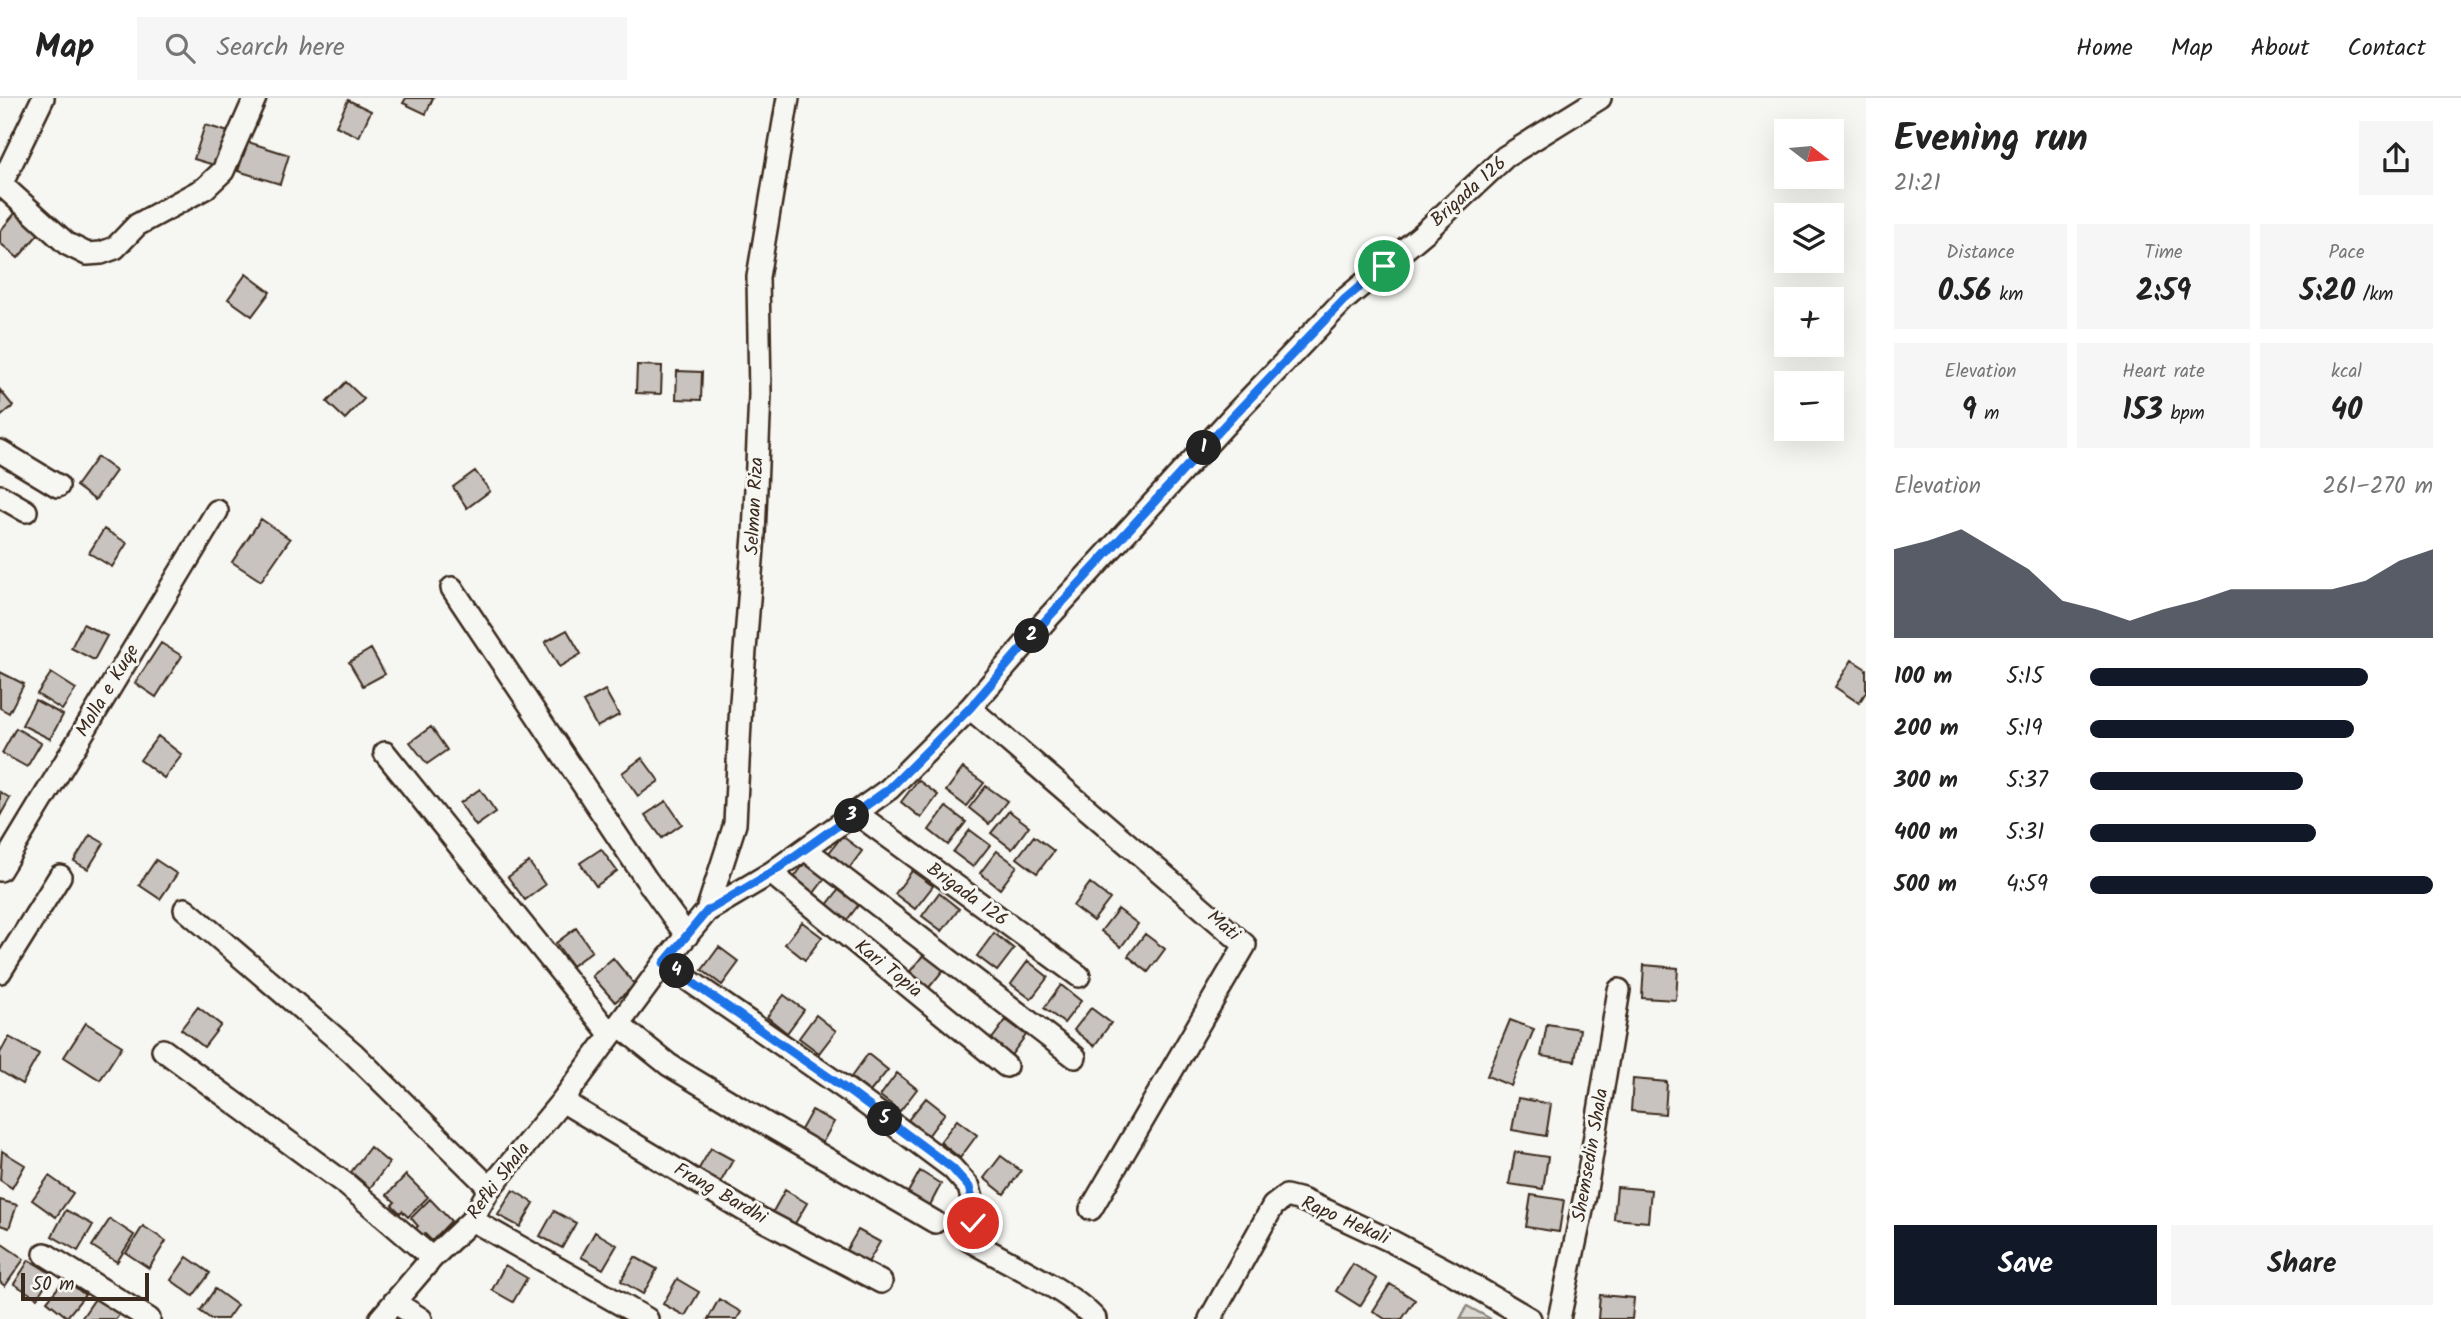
<!DOCTYPE html>
<meta charset="utf-8">
<style>
:root{--surface:#fff;--page:#f6f6f6;--text:#222;--muted:#767676;--line:#e0e0e0;--accent:#111827}
body{margin:0;font-family:Kalam,sans-serif;background:var(--page);color:var(--text);height:100vh;display:flex;flex-direction:column;font-size:26px;white-space:nowrap}
*{box-sizing:border-box;margin:0}
p{font-size:23px;color:var(--muted)}
.icon{flex:none;width:38px;height:38px;fill:none;stroke:currentColor;stroke-width:2;stroke-linecap:round;stroke-linejoin:round}
.map{position:relative;flex:1;overflow:hidden}
.panel{display:flex;flex-direction:column;background:var(--surface);width:595px}
.panel>*{flex:none}
.needle{width:46px;rotate:106deg}
.controls{position:absolute;left:1774px;top:21px;display:grid;gap:14px}
.controls a{display:grid;place-items:center;width:70px;height:70px;border-radius:0px;background:var(--surface);box-shadow:0 7px 28px #0002;font-size:35px}
.scale{position:absolute;left:21px;bottom:18px;width:128px;box-sizing:border-box;padding-left:7px;border:4px solid #3b2a1e;border-top:0;font-size:19px;line-height:24px;white-space:nowrap;color:#3b2a1e;-webkit-text-stroke:5px #f6f6f2;paint-order:stroke}
.pin{position:absolute;display:grid;place-items:center;width:60px;height:60px;color:#fff;margin:-30px;border:4px solid #fff;border-radius:50%;box-shadow:0 2px 7px #0007}
.km{position:absolute;width:35px;height:35px;margin:-18px;border-radius:50%;background:#222;color:#fff;font-size:19px;line-height:35px;text-align:center}
.round{display:grid;place-items:center;flex:none;width:74px;height:74px;border-radius:0px;background:var(--page)}
.overview{display:flex;align-items:center;justify-content:space-between;height:119px;padding:0 28px}
h1{font-size:38px;font-weight:700;line-height:52px}
.stats{display:grid;grid-template-columns:repeat(3,1fr);gap:10px;height:119px;padding:7px 28px}
.stats div{display:grid;align-content:center;border-radius:0px;background:var(--page);text-align:center}
.stats b{font-size:30px;font-weight:700}
.stats small{font-size:19px;font-weight:400}
.stats p{font-size:19px}
.chart{height:196px;padding:14px 28px}
.chart p{display:flex;justify-content:space-between}
.chart svg{width:100%;height:126px;margin-top:7px;fill:var(--accent);opacity:.7}
.button{display:flex;gap:14px;margin-top:auto;padding:14px 28px}
.button a{flex:1;height:80px;border-radius:0px;background:var(--accent);color:#fff;font-size:28px;font-weight:700;line-height:80px;text-align:center}
.button a+a{background:var(--page);color:var(--text)}
ul{padding:0 28px;list-style:none;font-size:23px}
li{display:grid;grid-template-columns:112px 84px 1fr;align-items:center;height:52px}
li i{height:18px;border-radius:9px;background:var(--accent)}
header{display:flex;align-items:center;gap:42px;box-sizing:border-box;height:98px;padding:0 35px;background:var(--surface);border-bottom:2px solid var(--line)}
header strong{font-size:33px}
nav{display:flex;gap:38px;margin-inline-start:auto;font-size:24px}
.search{width:490px;height:63px;background:var(--page);display:flex;align-items:center;gap:18px;box-sizing:border-box;padding:0 24px;border-radius:0px;color:var(--muted);font-size:26px}
main{display:flex;flex:1;min-height:0}
.map>svg:first-child{display:block}
.green{fill:#dad9d3;stroke:#8a8278;stroke-width:2}
.building{fill:#c8c3be;stroke:#3b2a1e;stroke-width:2}
.lines{fill:none;stroke-linecap:round;stroke-linejoin:round}
.minor-casing{stroke:#3b2a1e;stroke-width:26}
.minor{stroke:#f6f6f2;stroke-width:21}
.route-casing{stroke:#fff;stroke-width:14}
.route{stroke:#1a73e8;stroke-width:9}
.labels{text-anchor:middle;dominant-baseline:central;stroke-width:6;stroke-linejoin:round;paint-order:stroke}
.street-label{font-size:19px;fill:#3b2a1e;stroke:#f6f6f2}
</style>
<header>
<strong>Map</strong>
<div class="search"><svg class="icon" aria-label="search" viewBox="0 0 24 24"><circle cx="10" cy="10" r="6"/><path d="M15 15l6 6"/></svg>Search here</div>
<nav><a>Home</a><a>Map</a><a>About</a><a>Contact</a></nav>
</header>
<main>
<div class="map">
<svg width="1866" height="1221" viewBox="0 0 1866 1221">
<rect width="100%" height="100%" fill="#f6f6f2"/>
<filter id="ink" filterUnits="userSpaceOnUse"><feTurbulence type="fractalNoise" baseFrequency=".0143" numOctaves="2"/><feDisplacementMap in="SourceGraphic" scale="14" xChannelSelector="R" yChannelSelector="G"/><feConvolveMatrix kernelMatrix="1 2 1 2 8 2 1 2 1" color-interpolation-filters="sRGB"/></filter>
<g filter="url(#ink)">
<path class="green" d="M 1467,1208 L 1491,1221 L 1460,1221 Z"/>
<path class="building" d="M 406,0 L 433,0 L 426,16 L 403,5 Z
M 348,2 L 371,13 L 359,39 L 336,28 Z
M 205,27 L 232,35 L 221,69 L 194,61 Z
M 248,44 L 289,57 L 280,86 L 238,73 Z
M 16,114 L 40,134 L 18,160 L 0,145 L 0,133 Z
M 246,176 L 270,194 L 252,218 L 228,201 Z
M 637,267 L 662,268 L 661,296 L 636,295 Z
M 677,273 L 702,274 L 701,302 L 676,301 Z
M 346,284 L 364,301 L 345,321 L 327,304 Z
M 0,292 L 13,308 L 0,319 Z
M 97,359 L 116,373 L 95,402 L 76,388 Z
M 475,373 L 490,393 L 467,410 L 453,389 Z
M 261,421 L 290,441 L 261,483 L 232,464 Z
M 104,431 L 127,445 L 112,469 L 89,455 Z
M 83,526 L 107,538 L 94,562 L 71,550 Z
M 567,532 L 581,556 L 559,569 L 545,544 Z
M 161,545 L 182,558 L 156,599 L 135,585 Z
M 371,551 L 385,576 L 363,588 L 349,564 Z
M 1852,562 L 1866,571 L 1866,594 L 1859,605 L 1835,589 Z
M 0,574 L 24,586 L 9,615 L 0,610 Z
M 51,575 L 76,591 L 62,612 L 37,596 Z
M 605,592 L 619,617 L 597,629 L 583,604 Z
M 35,602 L 63,617 L 50,641 L 22,627 Z
M 431,629 L 447,652 L 427,666 L 410,644 Z
M 16,630 L 41,645 L 27,669 L 2,655 Z
M 158,638 L 182,657 L 164,680 L 140,662 Z
M 642,660 L 659,683 L 638,698 L 622,675 Z
M 963,670 L 984,685 L 966,708 L 946,693 Z
M 918,682 L 938,697 L 921,720 L 901,704 Z
M 986,688 L 1007,703 L 989,726 L 969,710 Z
M 480,691 L 496,714 L 476,728 L 460,705 Z
M 0,694 L 10,700 L 0,718 Z
M 666,703 L 682,726 L 662,740 L 645,717 Z
M 946,709 L 966,724 L 948,747 L 929,732 Z
M 1009,713 L 1029,728 L 1012,751 L 991,735 Z
M 970,732 L 990,747 L 973,769 L 953,754 Z
M 90,737 L 104,745 L 88,771 L 74,763 Z
M 842,738 L 862,753 L 845,776 L 825,760 Z
M 1034,738 L 1054,753 L 1037,775 L 1017,760 Z
M 601,751 L 617,773 L 596,788 L 580,765 Z
M 997,753 L 1017,768 L 1000,791 L 980,775 Z
M 156,762 L 177,776 L 160,801 L 139,787 Z
M 807,762 L 827,778 L 810,800 L 790,785 Z
M 529,764 L 545,787 L 525,802 L 508,779 Z
M 912,773 L 933,788 L 915,811 L 895,796 Z
M 1090,785 L 1110,801 L 1093,823 L 1073,808 Z
M 840,790 L 860,805 L 843,827 L 823,812 Z
M 939,795 L 959,811 L 942,833 L 922,818 Z
M 1118,811 L 1138,826 L 1121,849 L 1101,833 Z
M 802,824 L 822,839 L 805,862 L 785,846 Z
M 576,830 L 592,853 L 572,868 L 556,845 Z
M 994,835 L 1014,851 L 997,873 L 977,858 Z
M 1145,836 L 1165,851 L 1148,874 L 1128,858 Z
M 719,849 L 739,864 L 722,887 L 702,872 Z
M 925,855 L 945,870 L 927,892 L 907,877 Z
M 613,860 L 635,887 L 615,904 L 592,878 Z
M 1028,863 L 1048,879 L 1031,901 L 1011,886 Z
M 1644,867 L 1678,870 L 1676,902 L 1642,900 Z
M 1061,887 L 1081,903 L 1064,925 L 1044,910 Z
M 784,897 L 804,912 L 787,935 L 767,919 Z
M 198,909 L 221,927 L 204,949 L 181,931 Z
M 1091,910 L 1111,925 L 1094,948 L 1074,932 Z
M 816,917 L 836,933 L 819,955 L 799,940 Z
M 1006,922 L 1026,937 L 1009,960 L 989,945 Z
M 1510,922 L 1534,931 L 1511,988 L 1487,978 Z
M 86,925 L 122,948 L 100,982 L 64,959 Z
M 1547,926 L 1580,931 L 1575,963 L 1541,958 Z
M 9,939 L 39,956 L 22,986 L 0,973 L 0,955 Z
M 868,956 L 888,972 L 870,994 L 851,979 Z
M 897,975 L 917,991 L 900,1013 L 880,998 Z
M 1633,981 L 1667,984 L 1665,1016 L 1631,1013 Z
M 926,1000 L 945,1015 L 928,1038 L 908,1022 Z
M 1518,1000 L 1551,1006 L 1546,1038 L 1512,1032 Z
M 812,1012 L 834,1024 L 820,1049 L 798,1037 Z
M 957,1022 L 977,1037 L 960,1060 L 940,1044 Z
M 370,1049 L 389,1065 L 370,1090 L 351,1074 Z
M 711,1050 L 733,1062 L 719,1087 L 697,1074 Z
M 2,1053 L 25,1067 L 12,1090 L 0,1082 Z
M 1515,1054 L 1548,1059 L 1543,1091 L 1509,1086 Z
M 1001,1058 L 1021,1073 L 1004,1096 L 984,1080 Z
M 920,1073 L 941,1086 L 928,1111 L 906,1098 Z
M 406,1077 L 428,1099 L 408,1119 L 402,1113 L 400,1115 L 392,1107 L 395,1104 L 387,1097 Z
M 49,1078 L 73,1095 L 56,1119 L 32,1102 Z
M 1617,1089 L 1651,1092 L 1648,1124 L 1614,1121 Z
M 513,1092 L 534,1105 L 520,1129 L 498,1117 Z
M 785,1092 L 807,1105 L 793,1129 L 771,1117 Z
M 1531,1097 L 1564,1102 L 1559,1134 L 1526,1129 Z
M 430,1101 L 451,1123 L 432,1143 L 425,1136 L 423,1139 L 415,1131 L 418,1128 L 411,1120 Z
M 0,1102 L 17,1107 L 9,1130 L 0,1127 Z
M 66,1112 L 93,1127 L 78,1153 L 52,1138 Z
M 554,1113 L 576,1125 L 562,1150 L 540,1138 Z
M 110,1121 L 134,1137 L 117,1164 L 92,1148 Z
M 143,1128 L 166,1143 L 149,1170 L 126,1155 Z
M 858,1132 L 880,1144 L 866,1168 L 844,1156 Z
M 595,1134 L 617,1147 L 603,1171 L 581,1159 Z
M 2,1146 L 24,1161 L 5,1188 L 0,1184 L 0,1149 Z
M 187,1159 L 210,1175 L 193,1198 L 171,1182 Z
M 635,1159 L 657,1171 L 643,1196 L 621,1183 Z
M 29,1162 L 52,1176 L 37,1200 L 14,1186 Z
M 1353,1166 L 1377,1181 L 1360,1208 L 1336,1193 Z
M 505,1167 L 527,1180 L 513,1204 L 492,1192 Z
M 65,1181 L 85,1197 L 67,1219 L 47,1203 Z
M 677,1181 L 699,1194 L 685,1218 L 663,1206 Z
M 1390,1186 L 1415,1202 L 1402,1221 L 1385,1221 L 1373,1213 Z
M 215,1191 L 237,1207 L 227,1221 L 211,1221 L 200,1213 Z
M 1600,1197 L 1634,1200 L 1632,1221 L 1598,1221 Z
M 97,1198 L 121,1214 L 116,1221 L 81,1221 Z
M 719,1201 L 741,1214 L 737,1221 L 708,1221 Z"/>
<g class="lines">
<g class="minor-casing">
<path id="minor" d="M 2,87 L 67,146 L 87,156 L 101,155 L 115,150 L 137,127 L 205,90 L 223,73 L 255,0
M 0,89 L 43,0
M 0,353 L 58,388
M 0,398 L 26,413
M 452,490 L 646,781 L 687,838
M 970,610 L 1245,847 L 1091,1111
M 385,655 L 611,937
M 856,715 L 1079,878
M 805,751 L 1075,959
M 0,772 L 217,413
M 771,775 L 1006,968
M 185,811 L 353,955 L 490,1090
M 707,813 L 735,726 L 741,604 L 754,437 L 760,296 L 758,179 L 788,0
M 664,865 L 850,994 L 952,1070 L 969,1089 L 974,1109 L 969,1142 C 1004,1163 1069,1192 1095,1221
M 0,874 L 60,778
M 619,927 L 669,967 L 765,1025 L 935,1124
M 163,952 L 347,1087 L 432,1160
M 562,1003 L 744,1112 L 881,1184
M 472,1122 L 647,1221
M 45,1156 L 149,1221
M 394,1204 L 421,1221
M 380,1221 L 432,1160 L 472,1122 L 490,1090 L 562,1003 L 664,865 L 707,813 L 771,775 L 889,691 L 970,610 L 1046,522 L 1233,318 L 1344,202 L 1424,135 L 1505,59 L 1600,0
M 1210,1221 L 1273,1108 L 1286,1098 L 1302,1102 L 1327,1113 L 1391,1143 L 1450,1174 L 1530,1221
M 1559,1221 L 1585,1098 L 1619,892"/>
</g>
<use href="#minor" class="minor"/>
</g>
</g>
<g class="lines" filter="url(#ink)">
<g class="route-casing">
<path id="route" d="M 973,1125 L 974,1110 L 969,1089 L 952,1070 L 850,994 L 664,865 L 707,813 L 771,775 L 889,691 L 970,610 L 1046,522 L 1233,318 L 1344,202 L 1384,168"/>
</g>
<use href="#route" class="route"/>
</g>
<g class="labels">
<g class="street-label">
<text transform="translate(1469 94) rotate(-42)">Brigada 126</text>
<text transform="translate(755 408) rotate(-87)">Selman Riza</text>
<text transform="translate(108 593) rotate(-59)">Molla e Kuqe</text>
<text transform="translate(967 797) rotate(36)">Brigada 126</text>
<text transform="translate(1223 828) rotate(41)">Mati</text>
<text transform="translate(888 871) rotate(39)">Kari Topia</text>
<text transform="translate(1591 1057) rotate(-80)">Shemsedin Shala</text>
<text transform="translate(499 1083) rotate(-53)">Refki Shala</text>
<text transform="translate(720 1096) rotate(30)">Frang Bardhi</text>
<text transform="translate(1345 1123) rotate(24)">Rapo Hekali</text>
</g>
</g>
</svg>
<div class="controls">
<a><svg class="needle" viewBox="-14 -14 28 28"><path d="M0-13l5 13h-10z" fill="#e53935"/><path d="M0 13l5-13h-10z" fill="#767676"/></svg></a>
<a><svg class="icon" aria-label="layers" viewBox="0 0 24 24"><path d="M12 4l9 5-9 5-9-5zM3 14l9 5 9-5"/></svg></a>
<a>+</a>
<a>−</a>
</div>
<div class="scale">50 m</div>
<div class="pin" style="left:1384px;top:168px;background:#1e9e55"><svg class="icon" aria-label="arrive" viewBox="0 0 24 24"><path d="M6 21V4h12l-3 4 3 4H6"/></svg></div>
<div class="pin" style="left:973px;top:1125px;background:#d93025"><svg class="icon" aria-label="check" viewBox="0 0 24 24"><path d="M5 12l5 5 9-10"/></svg></div>
<b class="km" style="left:1204px;top:350px">1</b>
<b class="km" style="left:1032px;top:538px">2</b>
<b class="km" style="left:852px;top:718px">3</b>
<b class="km" style="left:677px;top:873px">4</b>
<b class="km" style="left:885px;top:1021px">5</b>
</div>
<section class="panel">
<div class="overview"><div><h1>Evening run</h1><p>21:21</p></div><a class="round"><svg class="icon" aria-label="share" viewBox="0 0 24 24"><path d="M12 15V3M7 8l5-5 5 5M5 13v7h14v-7"/></svg></a></div>
<div class="stats">
<div><p>Distance</p><b>0.56<small> km</small></b></div>
<div><p>Time</p><b>2:59</b></div>
<div><p>Pace</p><b>5:20<small> /km</small></b></div>
</div>
<div class="stats">
<div><p>Elevation</p><b>9<small> m</small></b></div>
<div><p>Heart rate</p><b>153<small> bpm</small></b></div>
<div><p>kcal</p><b>40</b></div>
</div>
<div class="chart"><p><span>Elevation</span>261–270 m</p>
<svg viewBox="0 0 160 44" preserveAspectRatio="none"><path d="M0 44V13L10 10L20 6L30 13L40 20L50 31L60 34L70 38L80 34L90 31L100 27L110 27L120 27L130 27L140 24L150 17L160 13V44z"/></svg>
</div>
<ul>
<li><b>100 m</b>5:15<i style="width:81%"></i></li>
<li><b>200 m</b>5:19<i style="width:77%"></i></li>
<li><b>300 m</b>5:37<i style="width:62%"></i></li>
<li><b>400 m</b>5:31<i style="width:66%"></i></li>
<li><b>500 m</b>4:59<i style="width:100%"></i></li>
</ul>
<div class="button"><a>Save</a><a>Share</a></div>
</section>
</main>
